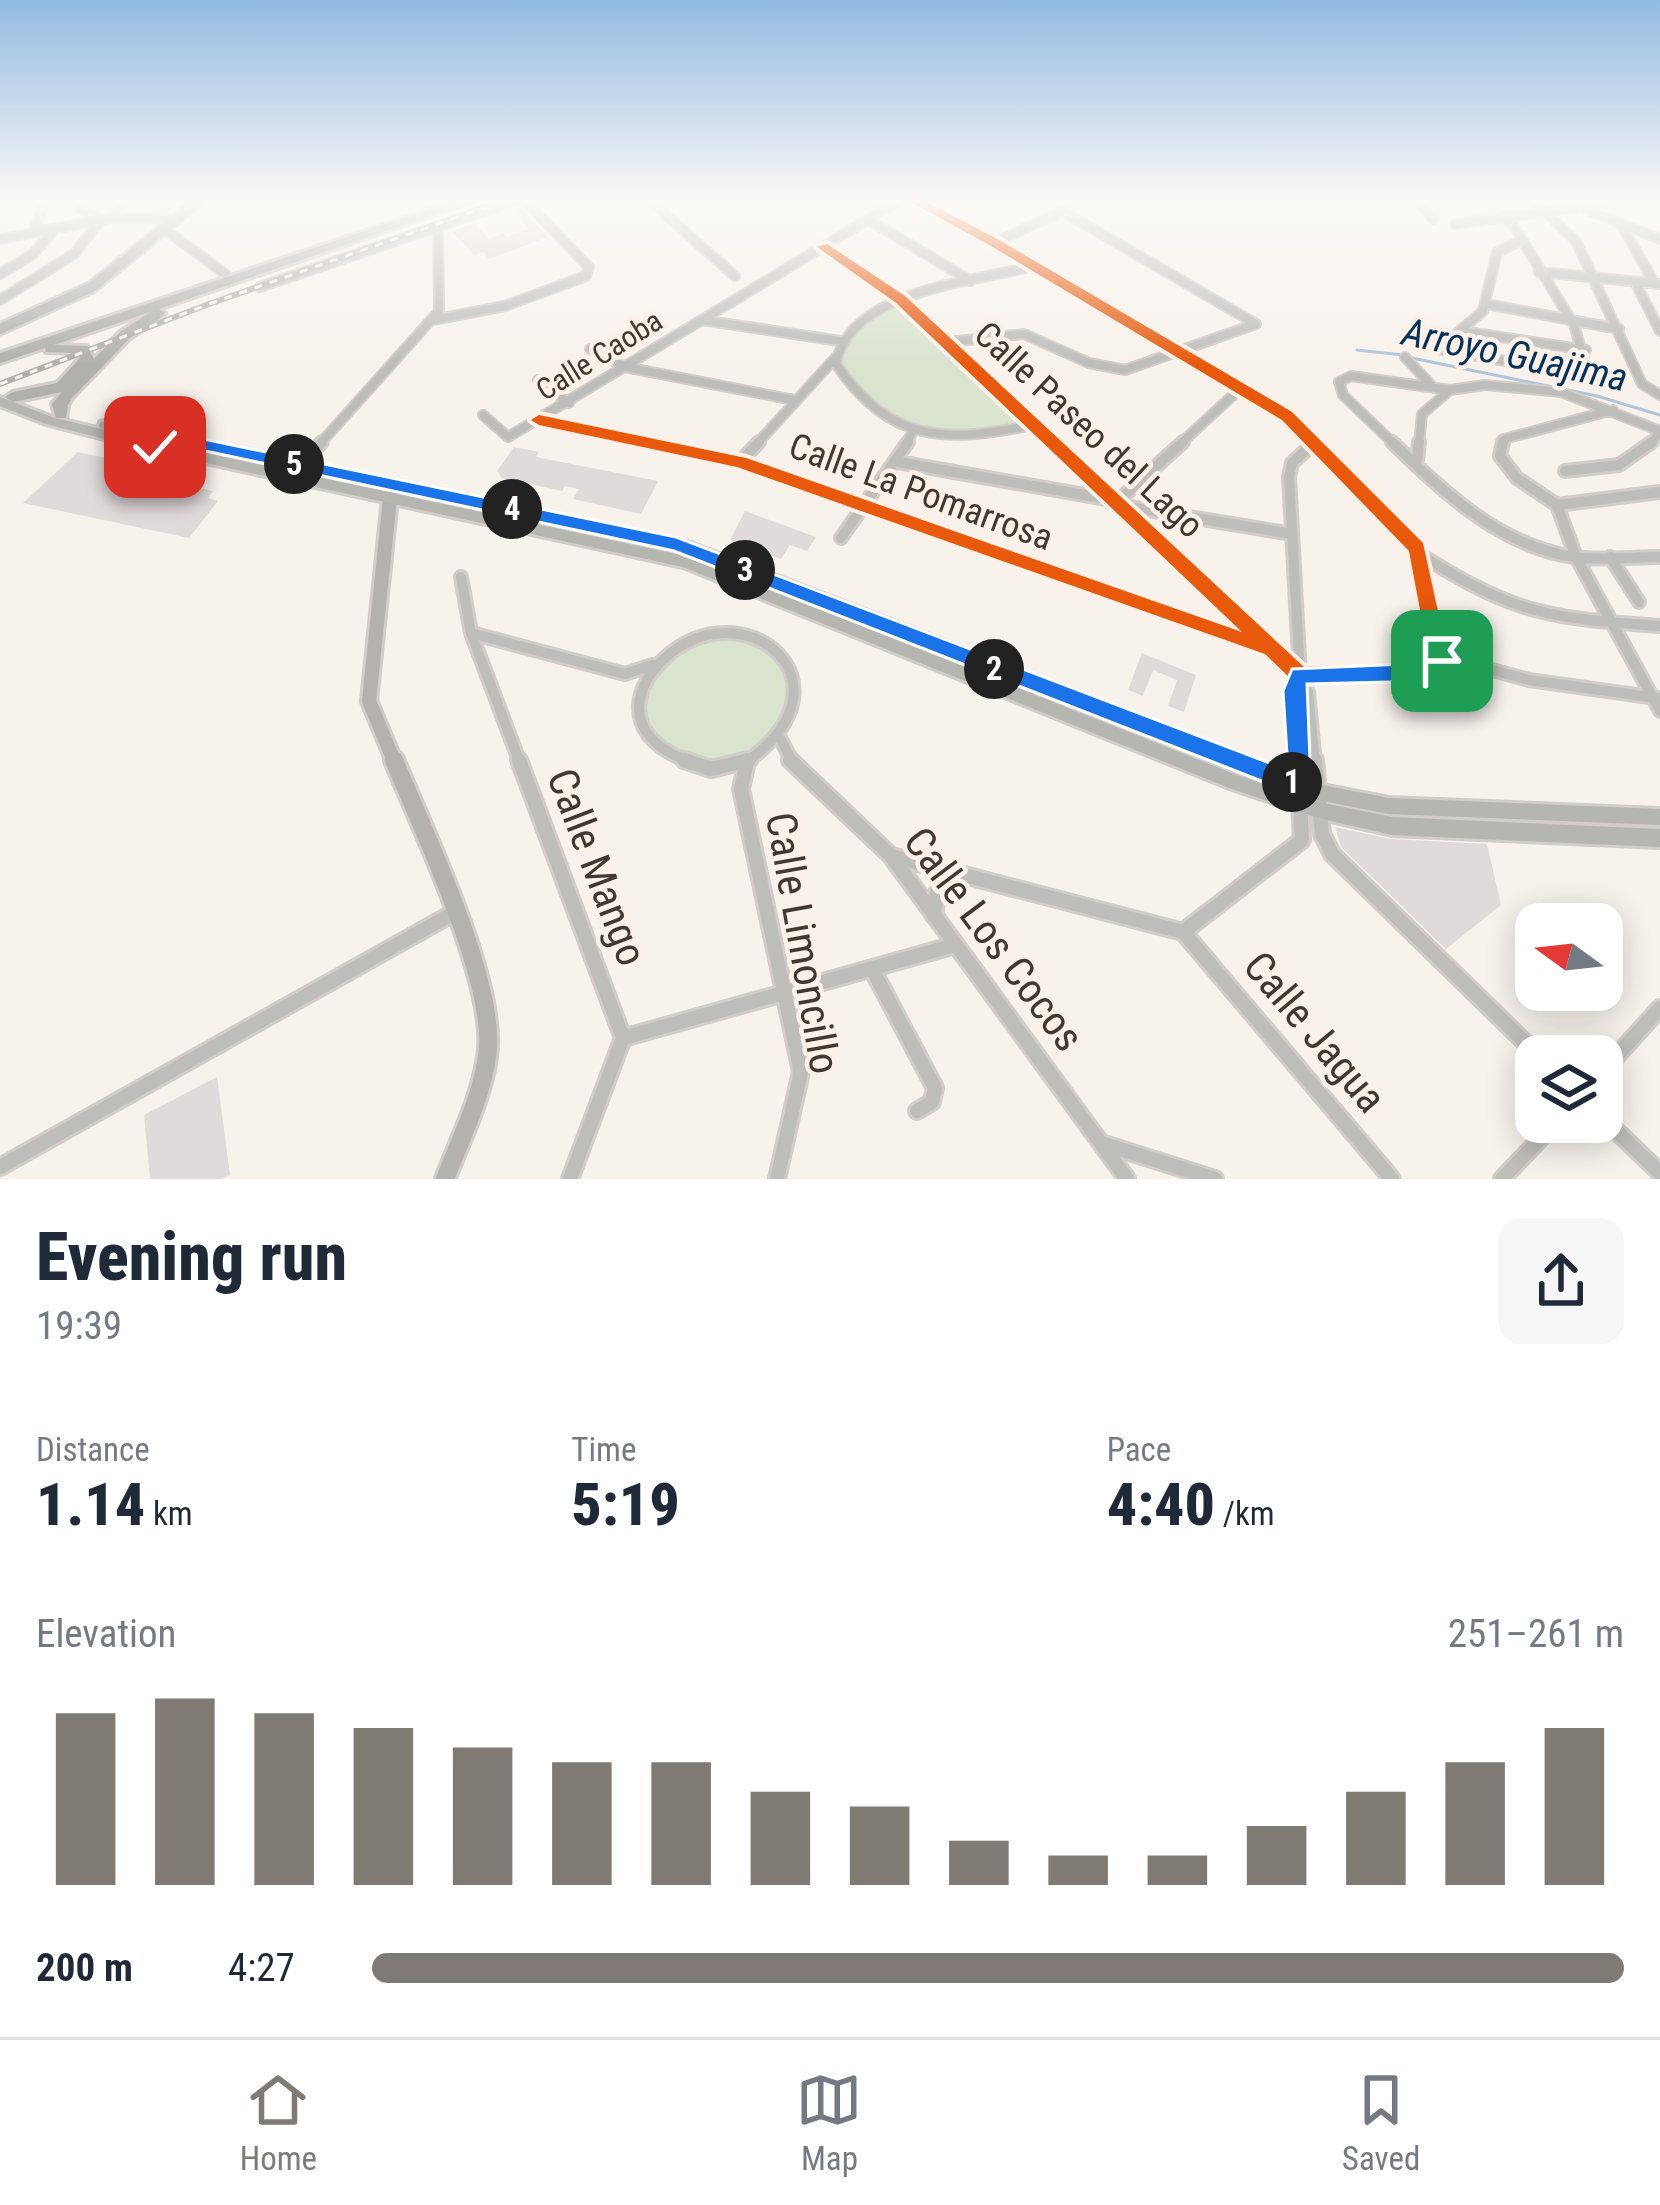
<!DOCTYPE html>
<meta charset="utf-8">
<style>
:root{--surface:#fff;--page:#f6f6f7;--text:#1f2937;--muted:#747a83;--line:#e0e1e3;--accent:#807a74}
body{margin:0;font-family:"Roboto Condensed",sans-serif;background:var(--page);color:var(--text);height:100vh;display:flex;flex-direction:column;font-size:45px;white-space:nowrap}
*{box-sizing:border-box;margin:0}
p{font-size:39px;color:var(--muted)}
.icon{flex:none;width:66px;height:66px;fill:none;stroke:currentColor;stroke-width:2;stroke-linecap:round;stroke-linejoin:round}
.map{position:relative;height:1179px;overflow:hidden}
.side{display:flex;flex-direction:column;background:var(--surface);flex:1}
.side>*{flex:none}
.needle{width:78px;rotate:285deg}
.fabs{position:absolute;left:1515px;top:903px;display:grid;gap:24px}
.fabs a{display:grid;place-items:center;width:108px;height:108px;border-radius:24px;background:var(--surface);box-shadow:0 6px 30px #0003;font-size:60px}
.pin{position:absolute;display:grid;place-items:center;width:102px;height:102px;color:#fff;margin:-51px;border-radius:24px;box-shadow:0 6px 18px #0006}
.km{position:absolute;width:60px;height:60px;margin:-30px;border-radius:50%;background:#222;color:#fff;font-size:33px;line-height:60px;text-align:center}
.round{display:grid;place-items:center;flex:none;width:126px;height:126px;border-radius:24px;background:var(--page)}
.overview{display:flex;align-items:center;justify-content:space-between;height:204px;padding:0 36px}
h1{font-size:66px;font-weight:800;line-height:90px}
.stats{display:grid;grid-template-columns:repeat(3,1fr);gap:18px;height:204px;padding:12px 36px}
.stats div{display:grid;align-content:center}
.stats b{font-size:60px;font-weight:800}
.stats small{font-size:33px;font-weight:400}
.stats p{font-size:33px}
.chart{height:336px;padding:24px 36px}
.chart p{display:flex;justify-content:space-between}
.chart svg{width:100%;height:216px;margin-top:12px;stroke:var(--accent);stroke-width:6}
ul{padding:0 36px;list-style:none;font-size:39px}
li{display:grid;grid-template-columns:192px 144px 1fr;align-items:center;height:90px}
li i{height:30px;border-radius:15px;background:var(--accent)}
.tab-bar{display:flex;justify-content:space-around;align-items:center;height:168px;border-top:3px solid var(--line);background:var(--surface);font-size:33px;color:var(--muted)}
.tab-bar a{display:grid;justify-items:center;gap:6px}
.tab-bar .current{color:var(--accent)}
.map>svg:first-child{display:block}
.green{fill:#d9e3ce}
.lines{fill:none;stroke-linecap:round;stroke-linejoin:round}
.stream{stroke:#b2c4d8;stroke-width:3}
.building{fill:#e1dada}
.street-far2-casing{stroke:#d2cdc8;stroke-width:12}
.street-far1-casing{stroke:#d2cdc8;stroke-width:16}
.street-casing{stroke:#d2cdc8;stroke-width:20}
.secondary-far2-casing{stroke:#d2cdc8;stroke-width:15}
.secondary-far1-casing{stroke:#d2cdc8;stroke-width:20}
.secondary-casing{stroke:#d2cdc8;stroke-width:24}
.primary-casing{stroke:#d2cdc8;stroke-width:6}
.highway-casing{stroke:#d2cdc8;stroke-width:6}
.street-far2{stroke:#bdbdba;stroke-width:8}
.street-far1{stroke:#bdbdba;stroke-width:10}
.street{stroke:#bdbdba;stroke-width:14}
.secondary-far2{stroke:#b3b2af;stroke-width:10}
.secondary-far1{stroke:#b3b2af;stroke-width:14}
.secondary{stroke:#b3b2af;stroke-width:18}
.primary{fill:#b6b6b1;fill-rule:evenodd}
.highway{fill:#b1b1ab;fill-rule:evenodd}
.rail-casing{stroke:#b1b0ad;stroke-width:6}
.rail{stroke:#fcf1e8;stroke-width:3;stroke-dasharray:8;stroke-linecap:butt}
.cycleway-casing{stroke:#fcf1e8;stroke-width:8}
.cycleway{fill:#e8590c;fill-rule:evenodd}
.route{fill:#1a73e8;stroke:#fff;stroke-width:3}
.labels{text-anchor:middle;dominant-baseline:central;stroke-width:9;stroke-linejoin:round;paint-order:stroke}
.far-street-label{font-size:30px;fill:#403933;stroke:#fcf1e8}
.street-label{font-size:36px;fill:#403933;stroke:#fcf1e8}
.water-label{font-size:39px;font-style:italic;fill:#053259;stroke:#fcf1e8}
.near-street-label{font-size:42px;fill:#403933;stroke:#fcf1e8}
</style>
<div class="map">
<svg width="1660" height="1179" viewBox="0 0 1660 1179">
<rect width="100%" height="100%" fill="#f7f2ec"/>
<path class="green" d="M 894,303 L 1016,423 C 995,428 973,434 951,433 C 913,431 820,395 842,342 C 851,323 877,313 894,303 Z
M 716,636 C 776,639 786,659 789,714 C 777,726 765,746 750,753 C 678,790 602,698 673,653 C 685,645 703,641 716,636 Z"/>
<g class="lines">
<path class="stream" d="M 1357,350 L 1403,355
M 1412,358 L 1597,396 L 1660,415"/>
</g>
<path class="building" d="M 520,207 L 548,237 L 489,259 L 483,252 L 474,255 L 452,231 L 474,223 L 489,239 L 504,233 L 507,237 L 529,229 L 513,210 Z
M 514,447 L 539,452 L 536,457 L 658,481 L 641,514 L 573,499 L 579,489 L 565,486 L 562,491 L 502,478 L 497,471 Z
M 78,452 L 197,478 L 190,486 L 213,491 L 208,498 L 218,501 L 189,538 L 23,503 Z
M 745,511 L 816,537 L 807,551 L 790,545 L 781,559 L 730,540 Z
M 1142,653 L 1196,675 L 1184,712 L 1168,706 L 1177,680 L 1153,670 L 1143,696 L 1128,690 Z
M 1335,827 L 1391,839 L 1487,844 L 1501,905 L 1446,949 L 1341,847 Z
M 217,1077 L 230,1175 L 222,1179 L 150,1179 L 144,1115 Z"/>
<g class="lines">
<g class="street-far2-casing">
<path id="street-far2" d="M 649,200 L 735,276
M 913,200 L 995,243 L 1287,416 L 1315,445
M 1417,200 L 1433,219
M 1533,200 L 1576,241 L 1642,384 L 1660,395
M 1585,209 L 1660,239
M 1503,215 L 1515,228 L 1574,325 L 1589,376 L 1438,349 L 1483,311 L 1497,252 L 1522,240
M 114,217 L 126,200
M 869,220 L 971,281
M 1455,224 L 1604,204
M 1621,224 L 1655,284
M 162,227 L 225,274
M 34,233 L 45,200
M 0,239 L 114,217 L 171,219
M 995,243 L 1062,211 L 1256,324
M 823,247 L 900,299 L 1055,445
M 1033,266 C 972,282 849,291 836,364 C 890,443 945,443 1033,425
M 1539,272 L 1660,284
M 0,274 L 33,254 L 53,231
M 1635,282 L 1660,331
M 260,287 L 516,200
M 0,300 L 74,254 L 101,220 L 81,209 L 82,200
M 1486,304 L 1619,329
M 433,320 L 505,306 L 586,276 L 589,267 L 524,200
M 702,320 L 840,341
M 1461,331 L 1586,350
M 948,342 L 1024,334 L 1089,363 L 1125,370 L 1256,324
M 590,349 L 625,367 L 794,400
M 1405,357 L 1431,385
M 538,380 L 569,403
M 483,415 L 508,437 L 900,200
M 539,420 L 657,445
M 319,445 L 439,311 L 438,227
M 756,445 L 837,356
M 906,445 L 913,431
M 1179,445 L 1242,387
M 1395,445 L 1343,395 L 1339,382 L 1351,376 L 1450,390 L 1485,385 L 1561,392 L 1660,431
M 1419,445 L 1422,414 L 1450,390
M 1503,445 L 1504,439 L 1613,410
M 1650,445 L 1660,431"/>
</g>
<g class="street-far1-casing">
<path id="street-far1" d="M 642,442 L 740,462 L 1271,650
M 1052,442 L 1300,675 L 1432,672 L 1440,666 L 1417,548 L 1312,442
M 1392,442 C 1444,492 1499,546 1574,557 C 1602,561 1632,557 1660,557
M 1503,442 L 1500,456 L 1517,478 L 1557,505
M 1417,461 L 1419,442
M 740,462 L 759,442
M 898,462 L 1118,501 L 1183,442
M 301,465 L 322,442
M 1565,471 L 1619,465 L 1652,442
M 1557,505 L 1576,557 L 1660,711
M 1557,505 L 1660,492
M 1123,506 L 1292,534
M 841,538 L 908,442
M 1421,555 C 1516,615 1550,618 1660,626
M 1610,557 L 1639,602
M 461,577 L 471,633 L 520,763
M 471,633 L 625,674 L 652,665
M 1460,661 L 1529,680 L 1657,698
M 780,738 L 793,763
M 693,763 C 667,754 639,738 639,707 C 640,688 651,671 664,659 C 741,586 862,681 745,763
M 1298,763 L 1294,691 L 1300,682
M 1315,763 L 1308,692 L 1300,675 L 1289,477 L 1292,463 L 1315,442"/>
</g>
<g class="street-casing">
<path id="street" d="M 519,760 L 623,1038 L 570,1179
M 684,760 L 711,769 L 749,760
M 790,760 L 891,856 L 1127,1179
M 1315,760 L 1322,834 L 1332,854 L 1539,1056
M 747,761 L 741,789 L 801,1072 L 777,1179
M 891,856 L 1183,932
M 934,916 L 937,893 L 960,877
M 1183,932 L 1392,1179
M 1183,932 L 1302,840 L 1298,760
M 872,969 L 935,1088 L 932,1102 L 917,1111
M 623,1038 L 955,945
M 1602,1072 L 1660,1008
M 1602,1117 L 1660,1173
M 1104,1144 L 1215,1179
M 0,1167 L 457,911
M 1502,1179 L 1556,1122"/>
</g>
<g class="secondary-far2-casing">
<path id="secondary-far2" d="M 0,329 L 92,287 L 199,200"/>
</g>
<g class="secondary-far1-casing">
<path id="secondary-far1" d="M 391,489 L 369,701 L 395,763"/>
</g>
<g class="secondary-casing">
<path id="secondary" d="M 394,760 C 422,828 499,987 487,1057 C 481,1099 460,1140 445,1179"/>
</g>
<g class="primary-casing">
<path id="primary" d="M 0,397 L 55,418 L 155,442 L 685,556 L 1237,775 L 1318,802 L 1392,817 L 1660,829 L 1660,847 L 1392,835 L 1318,818 L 1229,788 L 683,567 L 155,452 L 46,424 L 0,406 Z
M 105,421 L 691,543 L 1317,784 L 1389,798 L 1660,809 L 1660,825 L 1389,814 L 1317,800 L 689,554 L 100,428 L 99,425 L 100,422 Z"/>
</g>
<g class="highway-casing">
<path id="highway" d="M 457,200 L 476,200 L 159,309 L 165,313 L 163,316 L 130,338 L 73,397 L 68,405 L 66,418 L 56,418 L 52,404 L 62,392 L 13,402 L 5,397 L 13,392 L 57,383 L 80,358 L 77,353 L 46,352 L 45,348 L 0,363 L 0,353 ZM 150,312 L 120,332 L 94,359 L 87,346 L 54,345 Z"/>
</g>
<use href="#street-far2" class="street-far2"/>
<use href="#street-far1" class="street-far1"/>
<use href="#street" class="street"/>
<use href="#secondary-far2" class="secondary-far2"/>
<use href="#secondary-far1" class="secondary-far1"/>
<use href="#secondary" class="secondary"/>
<use href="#primary" class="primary"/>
<use href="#highway" class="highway"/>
<g class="rail-casing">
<path id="rail" d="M 0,384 L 209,304 L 506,200"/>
</g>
<use href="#rail" class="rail"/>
<g class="cycleway-casing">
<path id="cycleway" d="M 907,200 L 923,200 L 999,240 L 1292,412 L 1423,543 L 1450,666 L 1447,672 L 1432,680 L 1300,683 L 1293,681 L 1265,654 L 737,467 L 539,425 L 531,420 L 539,415 L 746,458 L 1242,632 L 895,302 L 817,247 L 827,244 L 905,296 L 1304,667 L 1430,663 L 1409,551 L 1282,420 L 991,246 Z"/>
</g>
<use href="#cycleway" class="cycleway"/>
</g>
<linearGradient id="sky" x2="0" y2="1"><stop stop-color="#92bae2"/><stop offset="0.55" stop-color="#fbf9f6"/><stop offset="1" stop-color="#fbf9f6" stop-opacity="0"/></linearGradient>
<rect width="1660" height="365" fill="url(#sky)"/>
<path class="route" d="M 165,431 L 676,537 L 1288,770 L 1283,691 L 1292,669 L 1427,663 L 1442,653 L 1452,661 L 1432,681 L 1307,684 L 1311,785 L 1300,796 L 674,551 L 182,446 L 169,444 L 161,451 L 149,451 L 149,443 Z"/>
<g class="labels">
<g class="far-street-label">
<text transform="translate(599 355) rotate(-32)">Calle Caoba</text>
</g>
<g class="street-label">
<text transform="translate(1089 430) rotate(43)">Calle Paseo del Lago</text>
<text transform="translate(921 492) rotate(20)">Calle La Pomarrosa</text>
</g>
<g class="water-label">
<text transform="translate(1515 355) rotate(12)">Arroyo Guajima</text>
</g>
<g class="near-street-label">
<text transform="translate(597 867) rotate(69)">Calle Mango</text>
<text transform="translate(994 939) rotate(53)">Calle Los Cocos</text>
<text transform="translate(803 943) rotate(80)">Calle Limoncillo</text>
<text transform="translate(1315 1032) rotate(50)">Calle Jagua</text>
</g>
</g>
</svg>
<div class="fabs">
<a><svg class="needle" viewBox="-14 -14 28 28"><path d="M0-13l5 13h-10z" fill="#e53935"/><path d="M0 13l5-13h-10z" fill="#747a83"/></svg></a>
<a><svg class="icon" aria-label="layers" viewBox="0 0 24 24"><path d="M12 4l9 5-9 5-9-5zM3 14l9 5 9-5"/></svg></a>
</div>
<div class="pin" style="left:1442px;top:661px;background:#1e9e55"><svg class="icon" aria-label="arrive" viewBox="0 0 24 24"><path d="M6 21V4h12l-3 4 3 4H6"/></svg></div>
<div class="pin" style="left:155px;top:447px;background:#d93025"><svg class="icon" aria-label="check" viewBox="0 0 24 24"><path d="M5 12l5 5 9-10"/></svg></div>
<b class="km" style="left:1292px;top:782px">1</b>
<b class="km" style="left:994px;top:669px">2</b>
<b class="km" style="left:745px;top:570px">3</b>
<b class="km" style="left:512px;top:509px">4</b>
<b class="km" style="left:294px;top:464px">5</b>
</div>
<section class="side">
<div class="overview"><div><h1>Evening run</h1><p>19:39</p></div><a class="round"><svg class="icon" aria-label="share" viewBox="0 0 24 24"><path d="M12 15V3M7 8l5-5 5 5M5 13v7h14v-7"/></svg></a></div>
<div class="stats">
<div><p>Distance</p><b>1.14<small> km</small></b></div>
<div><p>Time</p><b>5:19</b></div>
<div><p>Pace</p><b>4:40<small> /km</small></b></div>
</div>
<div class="chart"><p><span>Elevation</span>251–261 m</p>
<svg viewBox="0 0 160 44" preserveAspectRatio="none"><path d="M5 44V9M15 44V6M25 44V9M35 44V12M45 44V16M55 44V19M65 44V19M75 44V25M85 44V28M95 44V35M105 44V38M115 44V38M125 44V32M135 44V25M145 44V19M155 44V12"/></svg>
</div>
<ul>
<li><b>200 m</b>4:27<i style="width:100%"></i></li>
</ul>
</section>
<nav class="tab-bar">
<a class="current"><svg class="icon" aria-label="home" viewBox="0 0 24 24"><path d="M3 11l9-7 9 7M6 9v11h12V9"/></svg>Home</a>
<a><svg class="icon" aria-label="map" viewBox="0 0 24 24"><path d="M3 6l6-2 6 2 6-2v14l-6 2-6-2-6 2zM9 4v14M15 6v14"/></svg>Map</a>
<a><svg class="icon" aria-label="saved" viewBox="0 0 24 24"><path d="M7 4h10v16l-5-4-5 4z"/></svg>Saved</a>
</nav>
